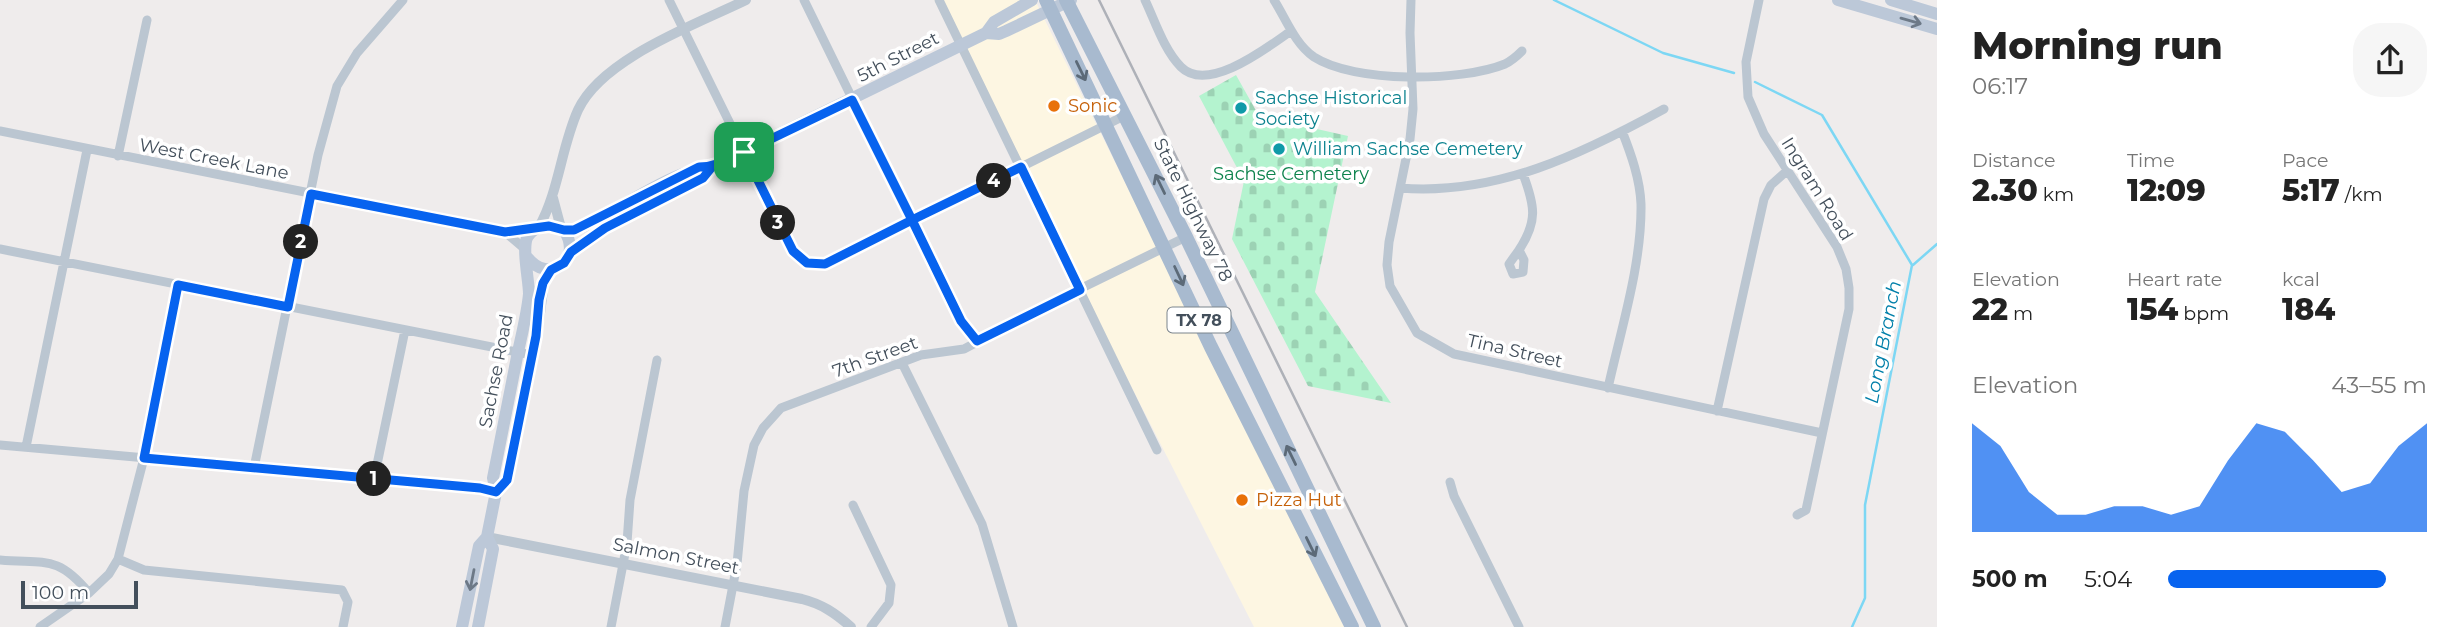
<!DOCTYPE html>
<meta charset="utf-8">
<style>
:root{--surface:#fff;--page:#f6f6f6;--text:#222;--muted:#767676;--accent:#0763ef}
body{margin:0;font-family:Montserrat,sans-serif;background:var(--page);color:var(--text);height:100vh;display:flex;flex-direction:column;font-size:26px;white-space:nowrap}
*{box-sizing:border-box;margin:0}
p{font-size:23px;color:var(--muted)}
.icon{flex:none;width:38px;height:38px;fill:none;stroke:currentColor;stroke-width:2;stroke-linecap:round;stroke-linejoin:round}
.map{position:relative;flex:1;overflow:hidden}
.side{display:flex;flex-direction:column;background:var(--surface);width:525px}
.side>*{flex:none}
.scale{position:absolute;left:21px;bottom:18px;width:117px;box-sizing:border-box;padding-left:7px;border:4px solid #434f5b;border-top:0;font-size:19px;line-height:24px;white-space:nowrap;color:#434f5b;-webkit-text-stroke:5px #fff;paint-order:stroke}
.pin{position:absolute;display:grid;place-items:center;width:60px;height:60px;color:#fff;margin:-30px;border-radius:14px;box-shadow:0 4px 10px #0006}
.km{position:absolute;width:35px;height:35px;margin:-18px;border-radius:50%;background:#222;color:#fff;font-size:19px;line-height:35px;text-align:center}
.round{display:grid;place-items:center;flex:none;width:74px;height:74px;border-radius:28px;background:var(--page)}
.summary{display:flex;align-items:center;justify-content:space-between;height:119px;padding:0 35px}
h1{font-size:38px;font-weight:800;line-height:52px}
.metrics{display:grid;grid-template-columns:repeat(3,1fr);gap:10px;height:119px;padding:7px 35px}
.metrics div{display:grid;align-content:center}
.metrics b{font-size:30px;font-weight:800}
.metrics small{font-size:19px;font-weight:400}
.metrics p{font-size:19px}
.chart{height:196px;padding:14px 35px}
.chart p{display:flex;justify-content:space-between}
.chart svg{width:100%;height:126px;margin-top:7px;fill:var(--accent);opacity:.7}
ul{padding:0 35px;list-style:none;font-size:23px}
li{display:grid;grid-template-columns:112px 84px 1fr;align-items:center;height:52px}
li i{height:18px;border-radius:9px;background:var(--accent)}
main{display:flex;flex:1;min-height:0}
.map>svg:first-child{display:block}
.commercial{fill:#fdf6e2}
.cemetery{fill:url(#cemetery-stones)}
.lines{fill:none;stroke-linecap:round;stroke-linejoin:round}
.stream{stroke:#7dd7f4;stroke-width:2.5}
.minor{stroke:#bbc6d1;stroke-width:9}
.tertiary{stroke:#bbc6d1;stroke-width:10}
.secondary{stroke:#bcc8d8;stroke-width:12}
.primary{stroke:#a8bacf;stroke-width:14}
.rail{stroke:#aeb1b8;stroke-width:2.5}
.oneway{stroke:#6d7987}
.oneway2{stroke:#5c6a78}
.route-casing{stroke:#fff;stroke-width:14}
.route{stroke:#0763ef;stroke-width:9}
.food-dot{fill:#e8710a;stroke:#fff;stroke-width:2.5}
.culture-dot{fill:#0f9aa8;stroke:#fff;stroke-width:2.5}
.labels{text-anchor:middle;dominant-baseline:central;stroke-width:7;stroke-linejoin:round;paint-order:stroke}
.shield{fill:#fff;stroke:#7b848c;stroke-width:2}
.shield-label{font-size:16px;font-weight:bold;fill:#434f5b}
.street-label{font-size:18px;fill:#434f5b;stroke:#fff}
.culture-label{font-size:18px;fill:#0d838f;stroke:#fff;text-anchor:start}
.food-label{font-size:18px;fill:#c56008;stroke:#fff;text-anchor:start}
.park-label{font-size:18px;fill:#0d834d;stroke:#fff}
.water-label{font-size:19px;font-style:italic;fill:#017fa9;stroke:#fff}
</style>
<main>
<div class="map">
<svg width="1937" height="627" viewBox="0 0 1937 627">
<defs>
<pattern id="cemetery-stones" width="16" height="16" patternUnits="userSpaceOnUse" patternTransform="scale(1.75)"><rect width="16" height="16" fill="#b4f3cf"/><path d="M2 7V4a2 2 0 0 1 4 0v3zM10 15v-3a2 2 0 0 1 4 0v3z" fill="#9cd2b4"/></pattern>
</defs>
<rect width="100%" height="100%" fill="#efecec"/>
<path class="commercial" d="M 934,0 L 1035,0 L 1344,627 L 1254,627 Z"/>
<path class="cemetery" d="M 1236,75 L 1259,116 L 1348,136 L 1315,292 L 1391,403 L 1308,386 L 1232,239 L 1244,181 L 1199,96 Z"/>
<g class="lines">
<path class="stream" d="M 1554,0 L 1663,53 L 1734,73
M 1755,82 L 1822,115 L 1912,265 L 1865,505 L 1865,598 L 1852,627
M 1913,265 L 1937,244"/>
<path class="minor" d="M 669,0 L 793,251 L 807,263 L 825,264 L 1126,115
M 804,0 L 961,321 L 977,341
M 939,0 L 1157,450
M 1145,0 C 1155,21 1164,50 1181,67 C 1208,94 1268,47 1291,31
M 1274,0 C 1286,19 1295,44 1314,57 C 1354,83 1461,82 1505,64 C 1511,61 1517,56 1522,51
M 1411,0 L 1410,33 L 1413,109 L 1410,139 L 1389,242 L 1387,265 L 1390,286 L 1417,333 L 1454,354 L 1822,433
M 1759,0 L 1746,62 L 1748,97 L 1764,134 L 1837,247 L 1846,269 L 1849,288 L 1849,309 L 1806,510 L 1797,515
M 0,131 L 505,232 L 534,229
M 118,156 L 147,20
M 1400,188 C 1496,196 1582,154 1664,109
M 505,232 L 525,249
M 0,249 L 532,355
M 1519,250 C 1538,221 1535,206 1523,174
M 1519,250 L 1524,260 L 1523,272 L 1513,274 L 1509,264 Z
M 902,363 L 982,524 L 1013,627
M 1608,388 C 1621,329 1642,264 1641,204 C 1640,179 1631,154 1622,131
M 1717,411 L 1764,199 L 1771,185 L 1788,170
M 0,445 L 429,483 L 496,492
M 26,447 L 87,150
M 254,468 L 318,155 L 337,86 L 357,53 L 403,0
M 374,479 L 405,330
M 1450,482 L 1454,496 L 1519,627
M 853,505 L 891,585 L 889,603 L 871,627
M 118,559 L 144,570 L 342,590 L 348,602 L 343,627
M 0,560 C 44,564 57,554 89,593
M 40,627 L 89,593 L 109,574 L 118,559 L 144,458 L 178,285
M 611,627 L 627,543 L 630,500 L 657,360
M 725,627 L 737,564 L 744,491 L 754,445 L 763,428 L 781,408 L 921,355 L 964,349 L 1045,306 L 1186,237"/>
<path class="tertiary" d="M 553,198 L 561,228
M 539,227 C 559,191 561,148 578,110 C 602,58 697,24 746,0
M 487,537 L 802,599 C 822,604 835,613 851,627"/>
<path class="secondary" d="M 1838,0 L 1937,29
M 1891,0 L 1937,14
M 986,33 L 999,34 L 1006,31 L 1071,0
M 571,252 L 605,228 L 703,178 L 712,167
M 527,257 C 548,285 584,261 564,230
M 496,492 L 507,480 L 536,336 L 543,283 L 551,269
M 462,627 L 479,546 L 487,537 L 496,492 L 493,478 C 501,438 509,398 517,357 C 521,337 527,315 529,294 C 529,280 521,246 528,236 C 542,216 564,236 582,227 C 618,211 675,168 712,167 L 986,33 L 994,22 L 1032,0
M 478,627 L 493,549 L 487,537"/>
<path class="primary" d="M 1046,0 L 1211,347 L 1352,627
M 1066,0 L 1186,237 L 1374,627"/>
<path class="rail" d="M 1099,0 L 1407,627"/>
</g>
<defs><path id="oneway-shaft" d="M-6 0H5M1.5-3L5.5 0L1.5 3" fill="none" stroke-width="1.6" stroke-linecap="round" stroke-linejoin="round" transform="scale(1.75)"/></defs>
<g class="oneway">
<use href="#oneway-shaft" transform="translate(1911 21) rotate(16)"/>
<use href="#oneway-shaft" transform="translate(472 580) rotate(101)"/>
</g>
<g class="oneway2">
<use href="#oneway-shaft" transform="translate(1081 71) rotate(64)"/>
<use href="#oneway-shaft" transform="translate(1160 184) rotate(-116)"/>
<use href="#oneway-shaft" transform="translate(1179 276) rotate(65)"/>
<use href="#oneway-shaft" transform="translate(1291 455) rotate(-116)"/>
<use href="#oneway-shaft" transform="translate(1311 547) rotate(64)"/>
</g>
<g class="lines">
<g class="route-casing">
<path id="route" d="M 744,152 L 712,167 L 703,178 L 605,228 L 571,252 L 564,263 L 551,270 L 543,283 L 539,300 L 536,336 L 507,480 L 496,492 L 480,488 L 144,458 L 178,285 L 288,307 L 311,194 L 505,232 L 549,226 L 564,230 L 574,230 L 699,167 C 716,167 729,159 744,152 L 793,251 L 807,263 L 825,264 L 912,220 L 961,321 L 977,341 L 1080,290 L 1021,167 L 912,220 L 852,100 L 744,152"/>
</g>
<use href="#route" class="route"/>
</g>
<g class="food-dot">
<circle cx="1054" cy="106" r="7"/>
<circle cx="1242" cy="500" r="7"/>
</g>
<g class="culture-dot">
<circle cx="1241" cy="108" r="7"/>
<circle cx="1279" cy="149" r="7"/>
</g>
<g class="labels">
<rect class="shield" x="1167.5" y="307.5" width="63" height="25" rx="5"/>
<g class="shield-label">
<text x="1199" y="320">TX 78</text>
</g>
<g class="street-label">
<text transform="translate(898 57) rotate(-27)">5th Street</text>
<text transform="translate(214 159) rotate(11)">West Creek Lane</text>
<text transform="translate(1817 189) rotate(58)">Ingram Road</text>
<text transform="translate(1193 210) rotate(64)">State Highway 78</text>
<text transform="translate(1515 351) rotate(13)">Tina Street</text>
<text transform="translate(875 357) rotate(-20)">7th Street</text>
<text transform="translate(496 371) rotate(-79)">Sachse Road</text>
<text transform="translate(676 556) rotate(11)">Salmon Street</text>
</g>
<g class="culture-label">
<text x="1255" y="98">Sachse Historical<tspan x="1255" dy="21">Society</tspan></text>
<text x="1293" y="149">William Sachse Cemetery</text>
</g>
<g class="food-label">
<text x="1068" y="106">Sonic</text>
<text x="1256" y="500">Pizza Hut</text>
</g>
<g class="park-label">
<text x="1291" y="174">Sachse Cemetery</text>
</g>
<g class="water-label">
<text transform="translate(1883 342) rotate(-79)">Long Branch</text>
</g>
</g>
</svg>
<div class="scale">100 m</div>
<div class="pin" style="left:744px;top:152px;background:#1e9e55"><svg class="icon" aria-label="arrive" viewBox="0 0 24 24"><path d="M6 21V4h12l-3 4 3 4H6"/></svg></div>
<b class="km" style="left:374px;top:479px">1</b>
<b class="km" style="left:301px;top:242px">2</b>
<b class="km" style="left:778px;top:223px">3</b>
<b class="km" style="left:994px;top:181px">4</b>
</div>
<section class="side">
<div class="summary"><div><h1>Morning run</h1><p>06:17</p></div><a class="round"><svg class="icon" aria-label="share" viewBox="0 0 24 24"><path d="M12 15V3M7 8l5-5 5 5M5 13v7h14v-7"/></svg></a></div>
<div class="metrics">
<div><p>Distance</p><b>2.30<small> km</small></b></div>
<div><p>Time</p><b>12:09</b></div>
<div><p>Pace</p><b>5:17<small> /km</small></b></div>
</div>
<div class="metrics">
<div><p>Elevation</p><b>22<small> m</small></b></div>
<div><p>Heart rate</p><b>154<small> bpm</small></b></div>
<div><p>kcal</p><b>184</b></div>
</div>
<div class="chart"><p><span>Elevation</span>43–55 m</p>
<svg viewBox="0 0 160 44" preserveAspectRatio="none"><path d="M0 44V6L10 14L20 30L30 38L40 38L50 35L60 35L70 38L80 35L90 19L100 6L110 9L120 19L130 30L140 27L150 14L160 6V44z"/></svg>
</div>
<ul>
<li><b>500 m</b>5:04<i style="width:84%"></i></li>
</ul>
</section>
</main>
